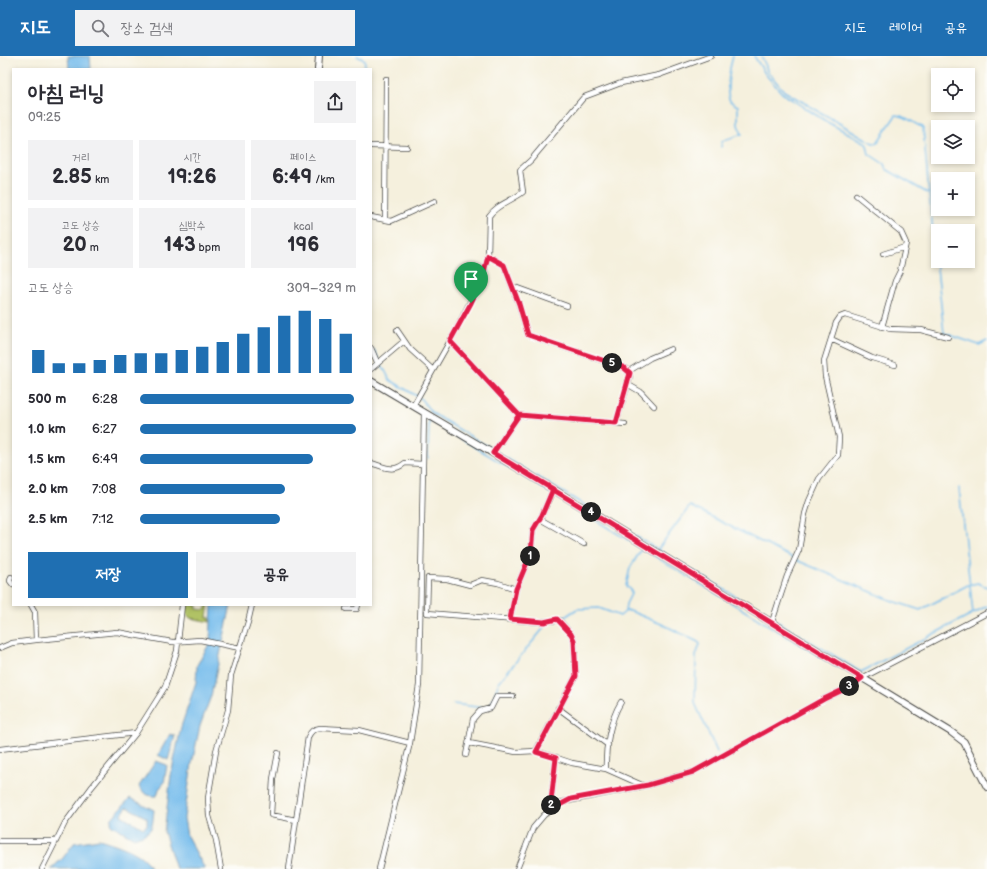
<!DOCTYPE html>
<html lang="ko">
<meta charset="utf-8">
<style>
:root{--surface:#fff;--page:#f2f2f3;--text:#2b2b33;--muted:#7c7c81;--accent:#1f6fb2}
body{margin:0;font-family:"Balsamiq Sans","Poor Story",sans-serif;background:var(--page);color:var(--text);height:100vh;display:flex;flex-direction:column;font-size:15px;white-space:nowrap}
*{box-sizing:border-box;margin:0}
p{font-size:13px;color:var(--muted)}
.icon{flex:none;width:22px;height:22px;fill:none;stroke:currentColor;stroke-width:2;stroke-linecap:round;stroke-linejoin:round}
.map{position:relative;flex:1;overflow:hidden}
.panel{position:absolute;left:12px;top:12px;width:360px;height:538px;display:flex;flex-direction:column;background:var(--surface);border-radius:0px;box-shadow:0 2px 6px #0003}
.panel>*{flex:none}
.buttons{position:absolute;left:931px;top:12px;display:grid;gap:8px}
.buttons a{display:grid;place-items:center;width:44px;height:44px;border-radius:0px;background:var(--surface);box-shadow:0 2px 6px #0003;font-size:20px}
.pin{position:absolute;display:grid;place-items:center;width:34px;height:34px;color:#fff;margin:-41px -17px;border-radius:50% 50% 50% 0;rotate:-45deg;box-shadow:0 0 4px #0007}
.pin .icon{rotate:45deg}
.km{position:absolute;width:20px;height:20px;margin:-10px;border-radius:50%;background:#222;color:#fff;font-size:11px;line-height:20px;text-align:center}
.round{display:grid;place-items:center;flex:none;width:42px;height:42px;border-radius:0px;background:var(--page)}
.summary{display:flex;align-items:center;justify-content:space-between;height:68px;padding:0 16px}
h1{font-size:22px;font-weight:800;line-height:30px}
.metrics{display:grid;grid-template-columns:repeat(3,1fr);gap:6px;height:68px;padding:4px 16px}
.metrics div{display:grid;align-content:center;border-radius:0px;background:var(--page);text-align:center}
.metrics b{font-size:20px;font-weight:800}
.metrics small{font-size:11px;font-weight:400}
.metrics p{font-size:11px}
.chart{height:112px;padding:8px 16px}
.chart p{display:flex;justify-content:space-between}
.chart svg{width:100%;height:72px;margin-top:4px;stroke:var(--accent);stroke-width:6}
.action{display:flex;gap:8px;margin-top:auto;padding:8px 16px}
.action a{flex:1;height:46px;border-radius:0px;background:var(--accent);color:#fff;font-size:16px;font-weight:800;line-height:46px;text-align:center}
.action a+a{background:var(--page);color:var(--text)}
ul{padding:0 16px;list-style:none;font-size:13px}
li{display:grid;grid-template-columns:64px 48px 1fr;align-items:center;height:30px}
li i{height:10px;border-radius:5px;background:var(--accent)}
header{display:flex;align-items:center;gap:24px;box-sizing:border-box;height:56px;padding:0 20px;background:var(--accent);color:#fff}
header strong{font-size:19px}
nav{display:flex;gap:22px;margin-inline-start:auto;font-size:14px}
.search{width:280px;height:36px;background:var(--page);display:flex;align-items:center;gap:10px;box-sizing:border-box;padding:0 14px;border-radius:0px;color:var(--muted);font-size:15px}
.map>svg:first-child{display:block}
.green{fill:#b1c265;stroke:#6e7648}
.water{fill:#74bcec;stroke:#50748c;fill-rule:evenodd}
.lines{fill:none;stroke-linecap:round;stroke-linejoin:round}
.stream{stroke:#74bcec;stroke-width:1.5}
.street-casing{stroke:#494946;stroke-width:6}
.secondary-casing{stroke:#494946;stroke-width:8}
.street{stroke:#fff;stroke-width:4.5}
.secondary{stroke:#fff;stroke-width:6}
.route-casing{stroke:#fff;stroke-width:8}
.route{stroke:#e11d48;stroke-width:5}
</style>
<header>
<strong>지도</strong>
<div class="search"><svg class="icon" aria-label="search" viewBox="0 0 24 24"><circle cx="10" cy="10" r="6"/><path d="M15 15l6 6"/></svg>장소 검색</div>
<nav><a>지도</a><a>레이어</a><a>공유</a></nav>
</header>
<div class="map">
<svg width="987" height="813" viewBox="0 0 987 813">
<rect width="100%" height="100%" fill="#fdfcf7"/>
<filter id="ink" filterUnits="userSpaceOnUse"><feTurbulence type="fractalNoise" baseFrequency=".025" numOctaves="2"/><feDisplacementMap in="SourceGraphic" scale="8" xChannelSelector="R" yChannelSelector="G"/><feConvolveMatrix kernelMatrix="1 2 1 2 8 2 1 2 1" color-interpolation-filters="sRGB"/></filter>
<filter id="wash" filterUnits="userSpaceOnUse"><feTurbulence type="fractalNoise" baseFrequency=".012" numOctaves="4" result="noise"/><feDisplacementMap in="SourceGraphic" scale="16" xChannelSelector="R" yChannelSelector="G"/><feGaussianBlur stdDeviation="0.9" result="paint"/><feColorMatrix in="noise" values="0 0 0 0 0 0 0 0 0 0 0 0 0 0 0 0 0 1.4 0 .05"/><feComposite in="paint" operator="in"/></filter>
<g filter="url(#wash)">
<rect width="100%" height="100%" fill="#f5f0dd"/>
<path class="green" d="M 185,549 L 197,549 L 197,553 L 205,554 L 207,549 L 209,549 L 207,561 L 210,562 L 210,566 L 190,562 L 183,555 Z"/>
<path class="water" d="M 68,0 L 90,0 L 91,13 L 69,13 Z
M 212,549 L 231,549 L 211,640 L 200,670 L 192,707 L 184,762 L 187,780 L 205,813 L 176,813 L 164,776 L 171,719 L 181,671 L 196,626 L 197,609 L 208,590 L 210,583 Z
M 170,678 L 175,680 L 168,704 L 158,699 Z
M 156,705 L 167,709 L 164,727 L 159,733 L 157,740 C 149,741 142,737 139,730 Z
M 130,742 L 154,754 C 152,772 154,776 134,782 L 112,769 L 111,766 L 112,762 ZM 127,751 L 147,762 L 147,769 L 143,772 L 121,759 Z
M 99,783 C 115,788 145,796 151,813 L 51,813 L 63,802 L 74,787 Z"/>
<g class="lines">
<path class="stream" d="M 357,0 L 365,4 L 364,13
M 754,0 L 766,19 L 782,37 L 827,66 L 863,85 L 867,89 L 869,98 L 884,108 L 886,113 L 929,138 L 944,277 L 979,289 L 987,285
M 761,0 L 766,10 L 767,15 L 784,35 L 873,87 L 877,87 L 896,59 C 909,60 915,70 923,71 L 929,138
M 721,91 L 722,85 L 742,78 L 738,69 L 738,50 C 736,49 732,47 730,45 C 725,36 730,10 733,0
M 374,294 L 390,324 L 420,342 L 432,357 L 533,418
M 428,402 L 429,363 L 837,611
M 536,420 L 861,616 L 987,550
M 959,432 L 973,557
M 658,493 L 690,450 L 793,502
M 796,504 L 893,545 L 920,554 L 968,529 L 978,527 L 987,531
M 625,556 L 626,548 L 632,536 L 626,530 L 630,512 L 641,494 L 648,496
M 560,564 L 577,553 L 599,552 L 620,560 L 626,555 L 630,555 L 664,569 L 698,586 L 700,588 L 696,600 L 695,647 L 717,696
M 492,646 L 499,626 L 548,567
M 453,648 L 485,652"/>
</g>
</g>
<g filter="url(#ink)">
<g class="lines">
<g class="street-casing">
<path id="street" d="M 371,90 L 407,91
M 856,139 L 901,176 L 906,187 L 900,215 L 895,225 L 882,271
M 371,161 L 391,165 L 435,145
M 385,164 L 386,23
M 883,198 L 905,191
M 488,200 L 504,209 L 519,249 L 528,279 L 627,313 L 630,320 L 616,367
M 512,230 L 567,250
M 397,274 L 410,293 L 433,314
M 831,283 L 872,302 L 895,309
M 450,285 L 519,359 L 625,368
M 371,292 L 377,306
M 371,313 L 404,285
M 629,315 L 650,302 L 671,293
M 627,328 L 641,336 L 654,350
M 413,350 L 455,276 L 483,220 L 488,200 L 489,160 C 497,148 512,145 523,136 L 520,114 L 531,104 L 584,41 L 621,27 L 659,19 L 711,0
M 493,397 L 519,359
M 371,407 C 385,411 393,417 405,407 L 423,408
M 540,463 L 584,488
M 11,521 L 10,525 L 13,529
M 516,533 L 498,527 L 482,524 L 470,529 L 447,523 L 428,522 L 427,557 L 540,566 L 559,564 L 571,578 L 574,584 L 576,620 L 536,695 L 572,707 L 606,713 L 642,729
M 31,549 L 35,556 L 36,584 L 117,576 L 172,586 L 200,584 L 240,592
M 346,553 L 357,553 L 358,549
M 510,563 L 516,533 L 531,497 L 533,474 L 542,459 L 553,433
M 772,566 L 787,520 L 799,494 L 805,458 L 809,445 L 819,423 L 838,399 L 839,381 L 825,320 L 824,305 L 836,267 L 840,261 L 845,259 L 890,273 L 921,274 L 948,281
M 0,592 L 12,587 L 36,584
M 558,652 L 608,689
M 469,687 L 516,696 L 536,695
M 0,693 L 136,677
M 278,697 L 273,723 L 271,759 L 296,764
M 466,699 L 473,663 L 480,655 L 491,652 L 497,640 L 513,640
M 606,713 C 605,692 610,664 621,646
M 550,754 L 556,701
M 0,785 L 56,785
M 42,813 L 65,767 L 91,732 L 136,677 L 165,631 L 177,595 L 182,549
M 221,813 L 216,784 L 209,760 L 208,742 L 216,695 L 228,654 L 231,619 L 248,566 L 252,549
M 289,813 L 308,681 C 311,675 313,673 320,672 L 359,674 L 410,687
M 379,813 L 410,687 L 419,629 L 424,356
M 517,813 L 533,772 L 544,759 L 563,746 L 648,729 L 693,716 L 824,643 L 853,629 L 862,622 L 987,557"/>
</g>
<g class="secondary-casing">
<path id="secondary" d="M 318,13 L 319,0
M 371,325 L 533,421 L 951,676 L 964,686 L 987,731"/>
</g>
<use href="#street" class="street"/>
<use href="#secondary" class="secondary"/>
</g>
</g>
<g class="lines" filter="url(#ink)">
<g class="route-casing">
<path id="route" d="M 471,247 L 450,285 L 519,359 L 493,397 L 553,433 L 542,459 L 533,474 L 531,497 L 516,533 L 510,563 L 544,566 L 557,563 L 571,578 L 574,584 L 576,620 L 536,696 L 556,702 L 550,754 L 571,743 L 648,729 L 693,716 L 824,643 L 853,629 L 862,622 C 739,546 616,471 493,397 L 519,359 L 616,367 L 630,317 L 623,311 L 528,279 L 519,248 L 504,209 L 488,200 L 483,220 L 471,247"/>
</g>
<use href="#route" class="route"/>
</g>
</svg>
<div class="buttons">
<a><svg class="icon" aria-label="locate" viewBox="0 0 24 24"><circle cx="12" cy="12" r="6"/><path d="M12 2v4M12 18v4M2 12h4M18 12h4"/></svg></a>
<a><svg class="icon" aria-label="layers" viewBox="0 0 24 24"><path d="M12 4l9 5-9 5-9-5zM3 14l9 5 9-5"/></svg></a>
<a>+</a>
<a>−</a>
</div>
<div class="pin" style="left:471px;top:247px;background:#1e9e55"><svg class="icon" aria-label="arrive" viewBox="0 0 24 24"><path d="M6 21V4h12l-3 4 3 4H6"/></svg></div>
<b class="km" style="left:530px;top:500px">1</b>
<b class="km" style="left:551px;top:749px">2</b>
<b class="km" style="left:849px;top:630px">3</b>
<b class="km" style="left:591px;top:456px">4</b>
<b class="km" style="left:612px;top:307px">5</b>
<section class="panel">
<div class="summary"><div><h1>아침 러닝</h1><p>09:25</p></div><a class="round"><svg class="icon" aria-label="share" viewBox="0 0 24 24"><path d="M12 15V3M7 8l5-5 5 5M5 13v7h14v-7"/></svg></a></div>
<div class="metrics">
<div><p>거리</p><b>2.85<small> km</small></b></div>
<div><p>시간</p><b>19:26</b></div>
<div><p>페이스</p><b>6:49<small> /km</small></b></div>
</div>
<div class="metrics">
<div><p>고도 상승</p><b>20<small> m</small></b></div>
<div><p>심박수</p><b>143<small> bpm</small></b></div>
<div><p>kcal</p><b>196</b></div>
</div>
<div class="chart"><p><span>고도 상승</span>309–329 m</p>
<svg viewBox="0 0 160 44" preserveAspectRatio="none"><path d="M5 44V30M15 44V38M25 44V38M35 44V36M45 44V33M55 44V32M65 44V32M75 44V30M85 44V28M95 44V25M105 44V20M115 44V16M125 44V9M135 44V6M145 44V11M155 44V20"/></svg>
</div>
<ul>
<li><b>500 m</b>6:28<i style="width:99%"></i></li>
<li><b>1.0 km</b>6:27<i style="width:100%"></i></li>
<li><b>1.5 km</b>6:49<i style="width:80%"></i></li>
<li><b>2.0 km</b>7:08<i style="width:67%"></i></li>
<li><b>2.5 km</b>7:12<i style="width:65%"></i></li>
</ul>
<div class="action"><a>저장</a><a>공유</a></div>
</section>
</div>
